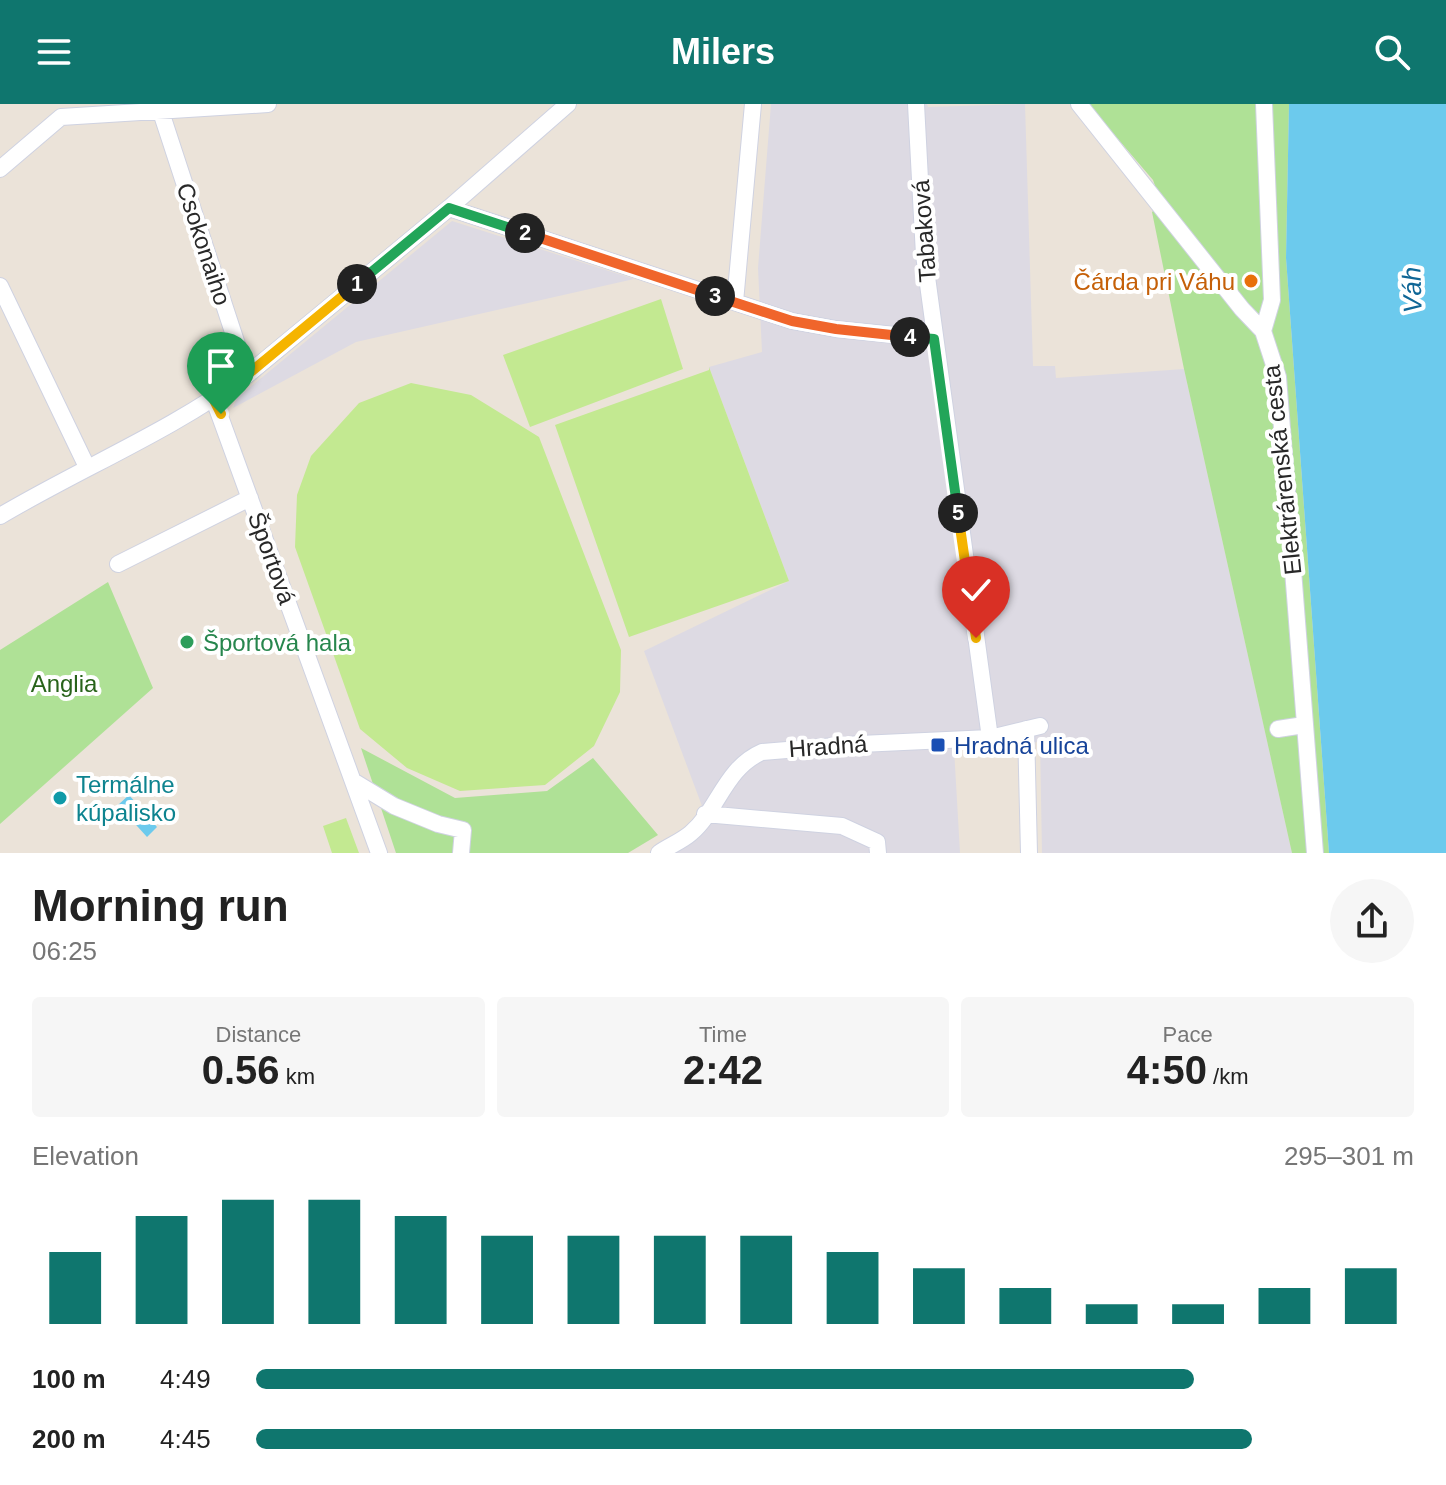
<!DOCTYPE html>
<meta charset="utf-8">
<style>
:root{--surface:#fff;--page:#f6f6f6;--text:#222;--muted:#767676;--accent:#0f766e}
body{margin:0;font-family:Arial,sans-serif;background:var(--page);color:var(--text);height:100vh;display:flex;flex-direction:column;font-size:30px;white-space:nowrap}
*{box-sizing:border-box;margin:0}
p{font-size:26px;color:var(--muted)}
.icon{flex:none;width:44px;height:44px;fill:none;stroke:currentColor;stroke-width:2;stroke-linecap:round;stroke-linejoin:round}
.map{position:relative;height:749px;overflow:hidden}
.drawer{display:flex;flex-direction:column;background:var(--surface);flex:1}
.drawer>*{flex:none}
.pin{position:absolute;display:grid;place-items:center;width:68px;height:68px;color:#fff;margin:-82px -34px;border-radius:50% 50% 50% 0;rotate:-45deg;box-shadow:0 0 8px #0007}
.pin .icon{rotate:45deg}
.km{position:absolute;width:40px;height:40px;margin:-20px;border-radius:50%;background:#222;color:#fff;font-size:22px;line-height:40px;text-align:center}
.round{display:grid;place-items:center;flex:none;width:84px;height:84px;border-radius:42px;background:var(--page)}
.overview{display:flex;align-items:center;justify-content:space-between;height:136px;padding:0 32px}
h1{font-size:44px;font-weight:700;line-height:60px}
.metrics{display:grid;grid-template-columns:repeat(3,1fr);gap:12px;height:136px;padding:8px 32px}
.metrics div{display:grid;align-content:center;border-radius:8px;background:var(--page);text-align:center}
.metrics b{font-size:40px;font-weight:700}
.metrics small{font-size:22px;font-weight:400}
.metrics p{font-size:22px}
.chart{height:224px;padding:16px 32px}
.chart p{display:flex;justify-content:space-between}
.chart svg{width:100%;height:144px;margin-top:8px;stroke:var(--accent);stroke-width:6}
ul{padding:0 32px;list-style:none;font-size:26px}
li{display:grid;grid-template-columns:128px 96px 1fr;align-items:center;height:60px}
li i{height:20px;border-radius:10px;background:var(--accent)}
header{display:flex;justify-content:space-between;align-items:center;height:104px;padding:0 32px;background:var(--accent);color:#fff;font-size:36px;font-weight:700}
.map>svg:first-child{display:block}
.industrial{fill:#dddae3}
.green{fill:#afe196}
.pitch{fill:#c3e991}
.water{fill:#6ccaed}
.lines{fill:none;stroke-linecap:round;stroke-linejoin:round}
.minor-casing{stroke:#cfd2e1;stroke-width:18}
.minor{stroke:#fff;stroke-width:16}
.split-1-casing{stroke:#fff;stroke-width:16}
.split-2-casing{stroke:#fff;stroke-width:16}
.split-3-casing{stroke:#fff;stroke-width:16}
.split-4-casing{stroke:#fff;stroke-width:16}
.split-5-casing{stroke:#fff;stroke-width:16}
.split-6-casing{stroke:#fff;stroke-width:16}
.split-1{stroke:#f5b400;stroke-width:10}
.split-2{stroke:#22a559;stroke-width:10}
.split-3{stroke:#f0652b;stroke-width:10}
.split-4{stroke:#f0652b;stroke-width:10}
.split-5{stroke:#22a559;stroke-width:10}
.split-6{stroke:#f5b400;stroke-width:10}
.food-dot{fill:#e8710a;stroke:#fff;stroke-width:3}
.leisure-dot{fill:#2e9e5b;stroke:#fff;stroke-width:3}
.transit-dot{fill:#1a4fb4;stroke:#fff;stroke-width:3}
.culture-dot{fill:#0f9aa8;stroke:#fff;stroke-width:3}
.labels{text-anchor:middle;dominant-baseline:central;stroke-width:8;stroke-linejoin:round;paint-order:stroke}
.street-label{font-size:24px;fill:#282828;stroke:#fff}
.food-label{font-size:24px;fill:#c56008;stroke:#fff;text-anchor:end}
.leisure-label{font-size:24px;fill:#27864d;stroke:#fff;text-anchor:start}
.park-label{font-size:24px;fill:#28631a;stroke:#fff}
.transit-label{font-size:24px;fill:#164399;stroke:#fff;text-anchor:start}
.culture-label{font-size:24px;fill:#0d838f;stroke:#fff;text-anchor:start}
.water-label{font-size:26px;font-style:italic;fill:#0e6696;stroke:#fff}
</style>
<header><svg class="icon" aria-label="menu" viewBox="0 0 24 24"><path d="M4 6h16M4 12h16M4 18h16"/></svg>Milers<svg class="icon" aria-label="search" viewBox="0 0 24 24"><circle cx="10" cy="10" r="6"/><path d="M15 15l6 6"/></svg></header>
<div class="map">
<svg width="1446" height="749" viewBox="0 0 1446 749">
<rect width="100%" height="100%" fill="#ebe3d9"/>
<path class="industrial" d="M 771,0 L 927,0 L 928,3 L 1025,0 L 1033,262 L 1055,262 L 1056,274 L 1184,265 L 1292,749 L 1042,749 L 1040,638 L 954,644 L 960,749 L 659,749 L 705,710 L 644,547 L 789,477 L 709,263 L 762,248 L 758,164 Z
M 452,117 L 634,175 L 356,238 L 233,304 L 237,294 Z"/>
<path class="green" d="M 1088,0 L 1289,0 L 1286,154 L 1329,749 L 1292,749 L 1184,265 L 1152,108 L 1164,98 L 1158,90 L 1153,76 Z
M 108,478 L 153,584 L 0,720 L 0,546 Z
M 361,644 L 455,694 L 547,687 L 593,654 L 658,731 L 628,749 L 396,749 Z"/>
<path class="pitch" d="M 661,195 L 683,265 L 530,323 L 503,251 Z
M 709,263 L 789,477 L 629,533 L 555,321 L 709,266 Z
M 411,279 L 471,291 L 539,333 L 621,546 L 620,588 L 594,642 L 545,681 L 460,687 L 407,664 L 360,625 L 295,443 L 297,391 L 311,352 L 359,299 Z
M 346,714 L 359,749 L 332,749 L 323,722 Z"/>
<path class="water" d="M 1289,0 L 1446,0 L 1446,749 L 1329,749 L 1286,154 Z
M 129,691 L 157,723 L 147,733 L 118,701 Z"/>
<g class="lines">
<g class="minor-casing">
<path id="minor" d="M 916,0 L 924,151 L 990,634
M 1079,0 L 1242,205 L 1263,227 L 1278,273 L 1315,749
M 161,8 L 247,271
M 0,65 L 61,13 L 268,0
M 449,104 L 792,217 L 836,225 L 934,235
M 0,182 L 87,363
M 735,198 L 753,0
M 1263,227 L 1272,196 L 1264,0
M 214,296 L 379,749
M 0,412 C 81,364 171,327 247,271 L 449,104 L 568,0
M 118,460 L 250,394
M 1026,625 L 1029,749
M 1278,625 L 1304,621
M 353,677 L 394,702 L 438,720 L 463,726 L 461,749
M 705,710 L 842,722 L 877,738 L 878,749
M 659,749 C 669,742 682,737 691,729 C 718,706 725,664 762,648 L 860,640 L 990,634 L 1040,622"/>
</g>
<use href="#minor" class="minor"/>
</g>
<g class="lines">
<g class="split-1-casing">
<path id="split-1" d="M 221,310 L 214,296 L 247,271 L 357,180"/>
</g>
<g class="split-2-casing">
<path id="split-2" d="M 357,180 L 449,104 L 525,129"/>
</g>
<g class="split-3-casing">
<path id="split-3" d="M 525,129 L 715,192"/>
</g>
<g class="split-4-casing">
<path id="split-4" d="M 715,192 L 792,217 L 836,225 L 910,233"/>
</g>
<g class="split-5-casing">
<path id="split-5" d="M 910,233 L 934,235 L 958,409"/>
</g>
<g class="split-6-casing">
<path id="split-6" d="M 958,409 L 976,534"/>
</g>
<use href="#split-1" class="split-1"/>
<use href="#split-2" class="split-2"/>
<use href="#split-3" class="split-3"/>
<use href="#split-4" class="split-4"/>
<use href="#split-5" class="split-5"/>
<use href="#split-6" class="split-6"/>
</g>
<circle class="food-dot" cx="1251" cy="177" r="8"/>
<circle class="leisure-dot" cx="187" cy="538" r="8"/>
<rect class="transit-dot" x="930" y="633" width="16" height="16" rx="4"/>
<circle class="culture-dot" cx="60" cy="694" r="8"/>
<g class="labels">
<g class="street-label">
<text transform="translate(924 127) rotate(-94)">Tabaková</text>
<text transform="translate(204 140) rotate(72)">Csokonaiho</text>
<text transform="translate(1282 366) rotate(-96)">Elektrárenská cesta</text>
<text transform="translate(272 454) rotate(70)">Športová</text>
<text transform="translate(828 642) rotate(-4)">Hradná</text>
</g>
<g class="food-label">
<text x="1235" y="177">Čárda pri Váhu</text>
</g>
<g class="leisure-label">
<text x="203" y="538">Športová hala</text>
</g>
<g class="park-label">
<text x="64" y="579">Anglia</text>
</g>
<g class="transit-label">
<text x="954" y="641">Hradná ulica</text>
</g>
<g class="culture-label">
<text x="76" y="680">Termálne<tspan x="76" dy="28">kúpalisko</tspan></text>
</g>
<g class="water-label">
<text transform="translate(1412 186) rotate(-92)">Váh</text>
</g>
</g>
</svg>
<div class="pin" style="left:221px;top:310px;background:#1e9e55"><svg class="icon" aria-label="arrive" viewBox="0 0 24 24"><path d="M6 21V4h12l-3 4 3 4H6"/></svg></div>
<div class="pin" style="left:976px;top:534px;background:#d93025"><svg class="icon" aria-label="check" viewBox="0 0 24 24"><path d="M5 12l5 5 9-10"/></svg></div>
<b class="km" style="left:357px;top:180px">1</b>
<b class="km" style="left:525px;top:129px">2</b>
<b class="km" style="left:715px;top:192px">3</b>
<b class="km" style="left:910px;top:233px">4</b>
<b class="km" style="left:958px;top:409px">5</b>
</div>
<section class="drawer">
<div class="overview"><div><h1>Morning run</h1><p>06:25</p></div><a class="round"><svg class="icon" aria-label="share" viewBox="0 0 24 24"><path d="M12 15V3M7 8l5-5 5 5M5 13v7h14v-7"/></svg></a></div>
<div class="metrics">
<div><p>Distance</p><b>0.56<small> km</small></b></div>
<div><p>Time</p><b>2:42</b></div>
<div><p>Pace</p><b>4:50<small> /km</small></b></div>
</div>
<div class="chart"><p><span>Elevation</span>295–301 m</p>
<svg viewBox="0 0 160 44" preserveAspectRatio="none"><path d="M5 44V22M15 44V11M25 44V6M35 44V6M45 44V11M55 44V17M65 44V17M75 44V17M85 44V17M95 44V22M105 44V27M115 44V33M125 44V38M135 44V38M145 44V33M155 44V27"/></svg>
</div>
<ul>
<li><b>100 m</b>4:49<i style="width:81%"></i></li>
<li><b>200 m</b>4:45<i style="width:86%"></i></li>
</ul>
</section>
